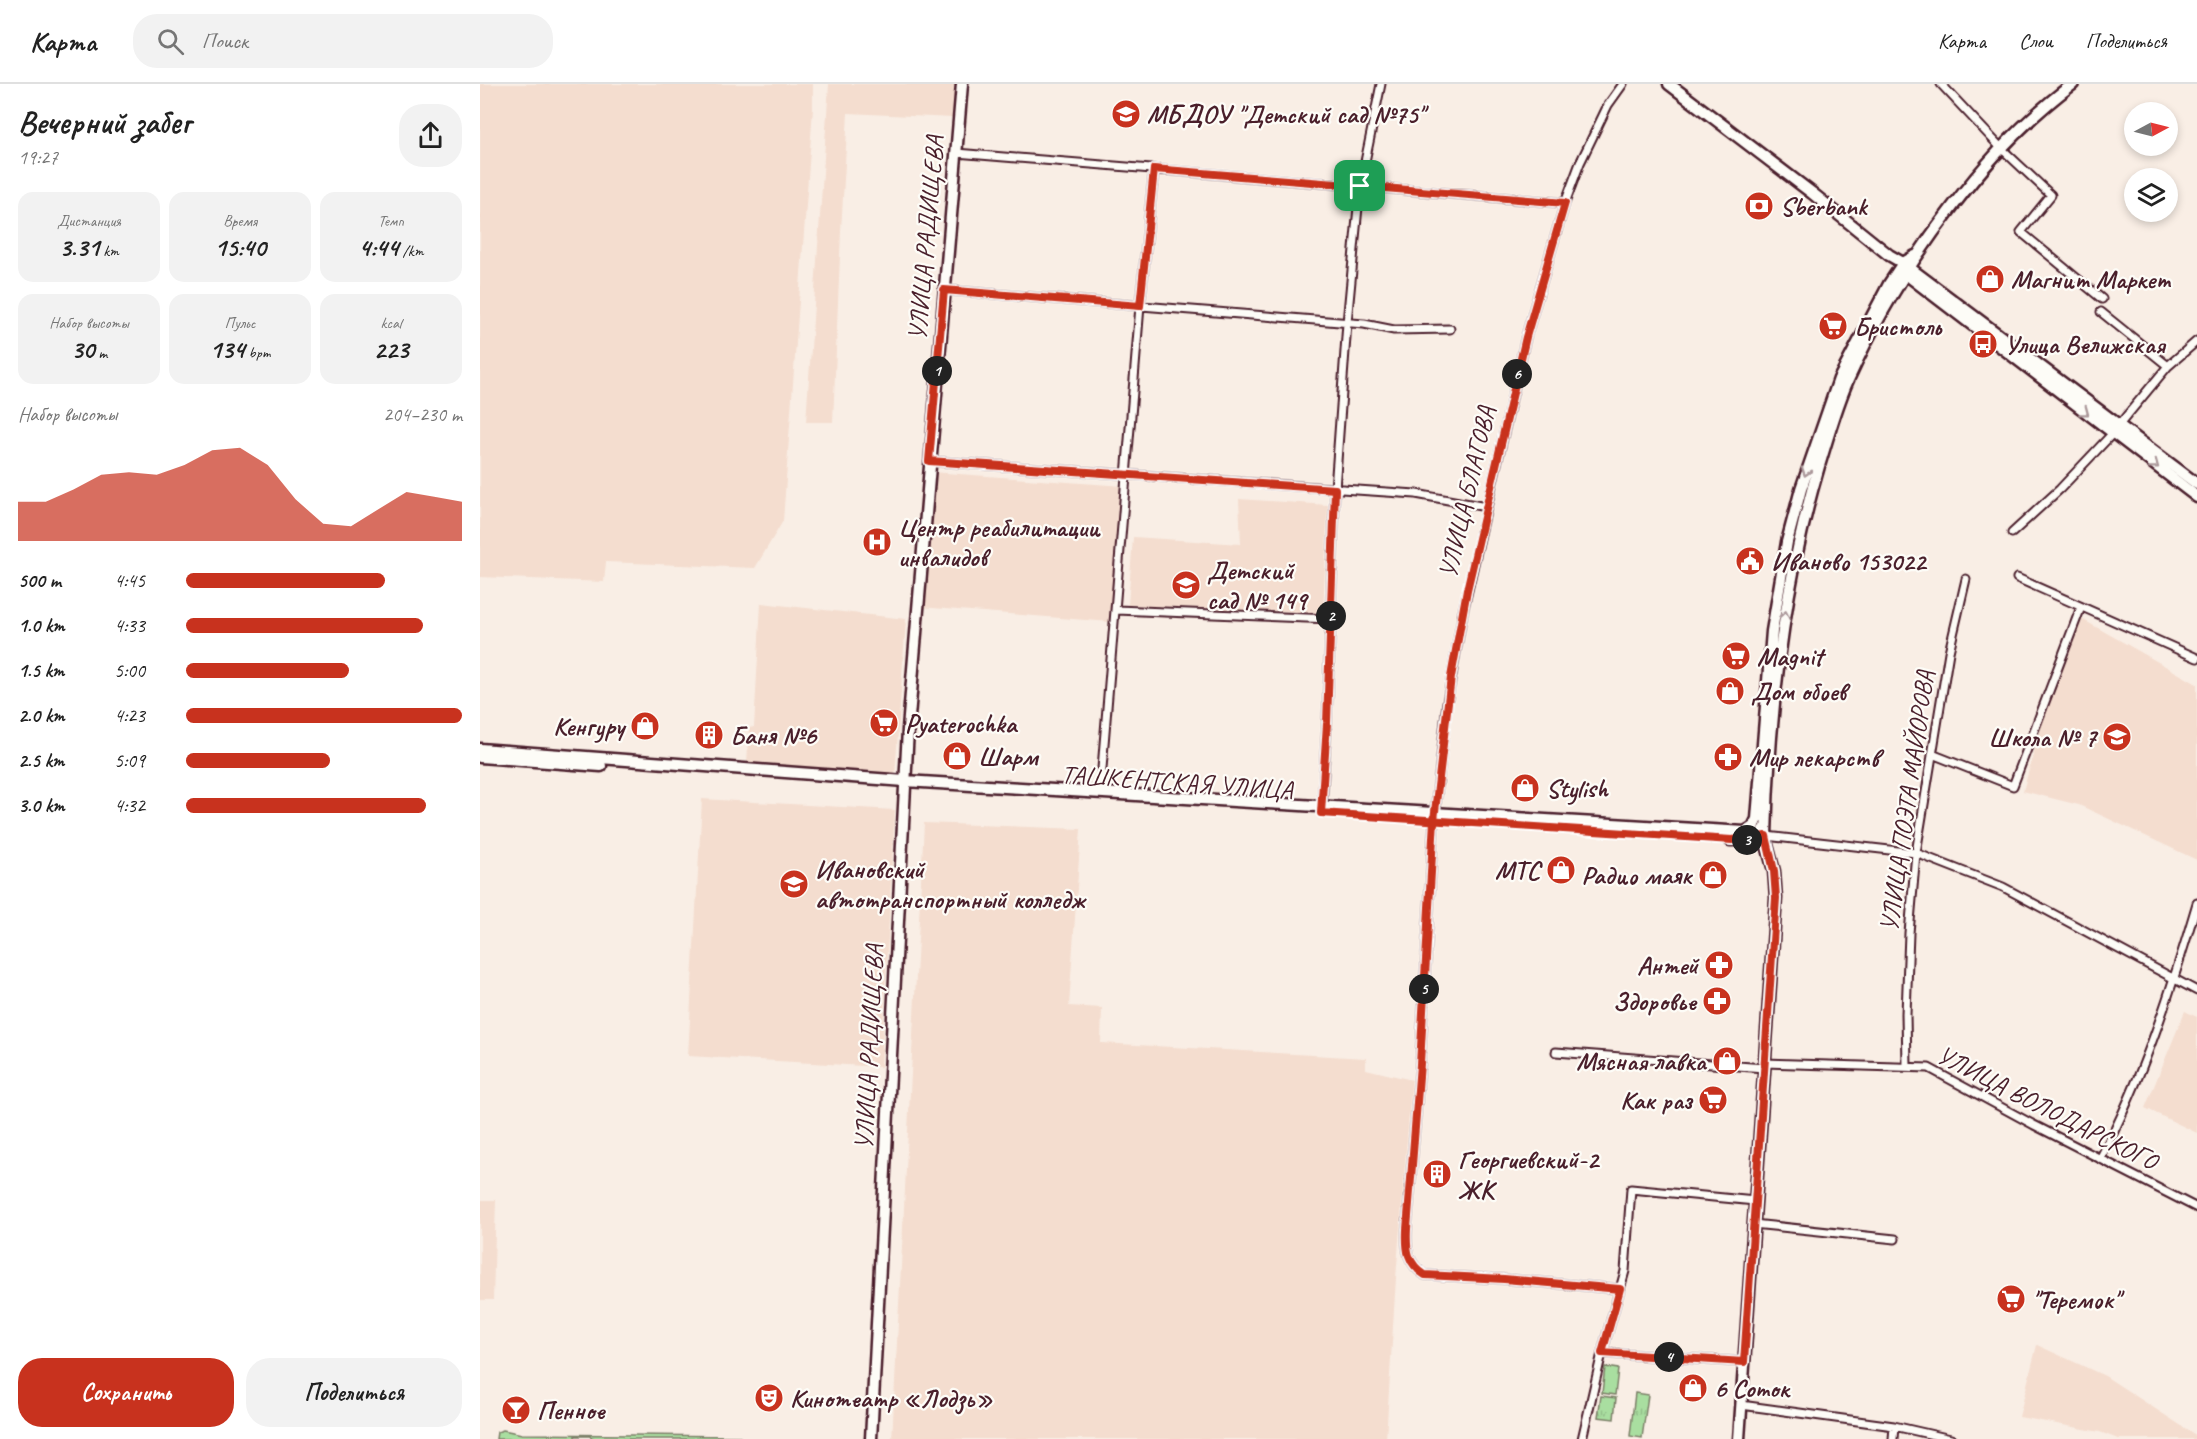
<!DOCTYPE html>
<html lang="ru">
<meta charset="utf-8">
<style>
:root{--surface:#fff;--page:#f2f2f2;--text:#222;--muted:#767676;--line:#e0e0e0;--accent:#c8321e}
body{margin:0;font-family:Caveat,sans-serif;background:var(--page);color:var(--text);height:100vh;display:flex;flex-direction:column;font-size:22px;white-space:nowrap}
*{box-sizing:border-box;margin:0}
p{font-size:20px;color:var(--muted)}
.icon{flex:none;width:33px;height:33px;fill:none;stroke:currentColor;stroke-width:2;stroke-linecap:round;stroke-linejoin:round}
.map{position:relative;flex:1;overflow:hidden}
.drawer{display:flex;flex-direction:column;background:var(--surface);width:480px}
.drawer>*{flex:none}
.needle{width:39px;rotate:83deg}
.controls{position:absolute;left:1644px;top:18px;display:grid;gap:12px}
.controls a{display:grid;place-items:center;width:54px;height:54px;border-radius:50%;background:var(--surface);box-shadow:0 3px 9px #0003;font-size:30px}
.pin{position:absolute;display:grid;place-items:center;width:51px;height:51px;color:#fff;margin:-26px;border-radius:12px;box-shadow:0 3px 9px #0006}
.km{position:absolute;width:30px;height:30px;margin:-15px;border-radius:50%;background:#222;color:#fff;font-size:16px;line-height:30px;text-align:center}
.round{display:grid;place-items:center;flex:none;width:63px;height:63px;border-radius:24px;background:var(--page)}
.head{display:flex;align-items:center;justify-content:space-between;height:102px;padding:0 18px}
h1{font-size:33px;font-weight:800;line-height:45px}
.stats{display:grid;grid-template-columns:repeat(3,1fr);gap:9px;height:102px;padding:6px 18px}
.stats div{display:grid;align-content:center;border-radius:15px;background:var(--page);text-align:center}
.stats b{font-size:26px;font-weight:800}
.stats small{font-size:16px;font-weight:400}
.stats p{font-size:16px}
.chart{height:168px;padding:12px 18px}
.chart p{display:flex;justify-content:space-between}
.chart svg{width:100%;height:108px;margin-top:6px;fill:var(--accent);opacity:.7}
.button{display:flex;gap:12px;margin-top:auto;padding:12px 18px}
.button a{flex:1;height:69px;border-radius:24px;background:var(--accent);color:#fff;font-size:24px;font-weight:800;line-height:69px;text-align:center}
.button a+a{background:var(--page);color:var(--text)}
ul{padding:0 18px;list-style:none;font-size:20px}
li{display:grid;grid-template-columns:96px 72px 1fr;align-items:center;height:45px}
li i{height:15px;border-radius:8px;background:var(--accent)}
header{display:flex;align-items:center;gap:36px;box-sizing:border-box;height:84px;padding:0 30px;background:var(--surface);border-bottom:2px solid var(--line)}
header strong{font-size:28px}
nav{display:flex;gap:33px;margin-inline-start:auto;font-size:21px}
.search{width:420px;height:54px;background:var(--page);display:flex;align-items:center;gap:15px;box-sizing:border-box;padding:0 21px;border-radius:24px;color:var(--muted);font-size:22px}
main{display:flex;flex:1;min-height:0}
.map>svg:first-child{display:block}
.built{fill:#f4ddcf}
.green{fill:#a9dea0;stroke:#7a7e66;stroke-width:1.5}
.park{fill:url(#park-tufts);stroke:#7a7e66;stroke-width:1.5}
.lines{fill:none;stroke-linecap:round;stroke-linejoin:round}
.street-casing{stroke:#4a1f2b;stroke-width:11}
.secondary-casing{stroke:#4a1f2b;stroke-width:15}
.street{stroke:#fdfcf7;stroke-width:7}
.secondary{stroke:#fdfcf7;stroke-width:10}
.oneway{stroke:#ac999b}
.route-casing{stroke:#fff;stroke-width:12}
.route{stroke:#c8321e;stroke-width:8}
.labels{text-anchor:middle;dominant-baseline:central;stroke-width:4.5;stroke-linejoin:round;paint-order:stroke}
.poi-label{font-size:26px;font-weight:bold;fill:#4a1f2b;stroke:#fdfcf7;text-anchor:start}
.street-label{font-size:26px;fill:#4a1f2b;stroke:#fdfcf7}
</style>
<header>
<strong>Карта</strong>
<div class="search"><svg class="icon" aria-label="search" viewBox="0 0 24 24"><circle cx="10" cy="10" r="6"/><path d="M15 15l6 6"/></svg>Поиск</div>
<nav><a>Карта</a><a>Слои</a><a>Поделиться</a></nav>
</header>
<main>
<section class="drawer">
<div class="head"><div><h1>Вечерний забег</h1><p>19:27</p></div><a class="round"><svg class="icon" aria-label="share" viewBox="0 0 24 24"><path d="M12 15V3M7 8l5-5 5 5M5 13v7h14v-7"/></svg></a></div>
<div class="stats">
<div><p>Дистанция</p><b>3.31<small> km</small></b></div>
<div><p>Время</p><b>15:40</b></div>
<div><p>Темп</p><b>4:44<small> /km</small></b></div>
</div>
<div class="stats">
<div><p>Набор высоты</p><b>30<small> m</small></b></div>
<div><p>Пульс</p><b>134<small> bpm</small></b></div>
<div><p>kcal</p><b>223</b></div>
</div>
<div class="chart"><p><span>Набор высоты</span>204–230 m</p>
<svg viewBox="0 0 160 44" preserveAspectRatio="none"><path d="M0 44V28L10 28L20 23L30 17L40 16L50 17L60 13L70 7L80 6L90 13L100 27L110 37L120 38L130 31L140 24L150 26L160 28V44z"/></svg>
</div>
<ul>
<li><b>500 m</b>4:45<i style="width:72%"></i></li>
<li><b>1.0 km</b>4:33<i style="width:86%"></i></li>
<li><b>1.5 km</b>5:00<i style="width:59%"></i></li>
<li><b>2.0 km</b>4:23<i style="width:100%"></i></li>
<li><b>2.5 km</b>5:09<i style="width:52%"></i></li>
<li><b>3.0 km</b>4:32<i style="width:87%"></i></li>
</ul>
<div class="button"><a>Сохранить</a><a>Поделиться</a></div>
</section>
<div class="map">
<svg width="1717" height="1355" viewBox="0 0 1717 1355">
<defs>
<pattern id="park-tufts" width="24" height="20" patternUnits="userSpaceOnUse" patternTransform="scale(1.5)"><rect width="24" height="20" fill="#a9dea0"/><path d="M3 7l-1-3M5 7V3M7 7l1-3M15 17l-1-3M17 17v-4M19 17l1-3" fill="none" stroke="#93be8a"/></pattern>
</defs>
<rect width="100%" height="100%" fill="#f9eee5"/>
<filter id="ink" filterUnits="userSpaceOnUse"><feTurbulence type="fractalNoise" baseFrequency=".0167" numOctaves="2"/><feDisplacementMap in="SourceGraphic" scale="12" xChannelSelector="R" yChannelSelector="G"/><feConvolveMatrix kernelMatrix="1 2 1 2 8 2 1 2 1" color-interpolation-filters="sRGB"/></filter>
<g filter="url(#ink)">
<path class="built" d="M 0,0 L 333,0 L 333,25 L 303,437 L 275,484 L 126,478 L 124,498 L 0,493 Z
M 349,0 L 477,0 L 473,34 L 368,29 L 361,147 L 353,338 L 326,338 Z
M 451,388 L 643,402 L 631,538 L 440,523 Z
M 759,415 L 848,421 L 843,529 L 648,521 L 653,453 L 761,460 Z
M 281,519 L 426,535 L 415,691 L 267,680 L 269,644 L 274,643 Z
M 1593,530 L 1717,600 L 1717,776 L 1599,721 L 1543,707 Z
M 222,715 L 415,726 L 401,983 L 208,972 Z
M 444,739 L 601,745 L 589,922 L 622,924 L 621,959 L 886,974 L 886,985 L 932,996 L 916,1194 L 906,1355 L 412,1355 Z
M 1705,927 L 1717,933 L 1717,1049 L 1665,1024 Z
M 0,1116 L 16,1116 L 13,1216 L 0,1216 Z
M 1557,1261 L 1625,1292 L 1717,1352 L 1717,1355 L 1638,1355 L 1620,1348 L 1539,1333 Z"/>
<path class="green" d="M 1125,1283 L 1138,1285 L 1135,1311 L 1122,1309 Z
M 23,1346 L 42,1350 L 258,1352 L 263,1355 L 112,1355 L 110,1352 L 95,1352 L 95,1355 L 16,1355 L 17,1348 Z"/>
<path class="park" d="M 1155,1309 L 1168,1311 L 1162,1354 L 1150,1352 Z
M 1121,1312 L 1136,1314 L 1134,1335 L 1118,1333 Z"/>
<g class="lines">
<g class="street-casing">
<path id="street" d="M 1461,0 L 1522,65 L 1571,111 L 1541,148 L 1622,215
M 476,69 L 1085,119
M 464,206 L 884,240 L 914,246 L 970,245
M 1621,228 L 1688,282
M 1639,341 L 1688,282 L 1717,257
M 449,377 L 936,410 L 1006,423
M 1532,449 L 1580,405 L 1633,349
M 1537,494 L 1717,574
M 637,526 L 851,535
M 1452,670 L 1533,702 L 1601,523
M 620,709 L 660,222 L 674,85
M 842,722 L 847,639 L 855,405 L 867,239 L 880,102 L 901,0
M 955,729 L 967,619 L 983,528 L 1046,253 L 1085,119 L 1100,79 L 1128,21 L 1143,0
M 954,736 L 940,980 L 927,1145 C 926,1166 927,1179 945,1191 L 1024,1195 L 1140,1205
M 1286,752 L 1436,769 L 1523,803 L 1717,907
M 1076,968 L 1284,984
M 1285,979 L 1449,984 L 1554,1041 L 1717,1124
M 1427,982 L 1426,930 L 1429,849 L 1436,769 L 1469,568 L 1486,495
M 1620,1075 C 1663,994 1691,907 1717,819
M 1273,1140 L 1415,1155
M 1122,1269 L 1264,1278
M 1261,1321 L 1414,1342 L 1471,1355
M 1102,1355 L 1122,1269 L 1145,1187 L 1151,1105 L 1275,1117
M 1413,1355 L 1414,1342"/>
</g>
<g class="secondary-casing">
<path id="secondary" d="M 1189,0 L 1332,109 L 1409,171 L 1423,179 L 1717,400
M 1422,187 L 1717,413
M 0,665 L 425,697 L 1265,748 L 1273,743 L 1277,735 L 1292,547 L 1307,458 L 1321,405 L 1359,295 L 1409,200 L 1423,179 L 1435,172
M 0,673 L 121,682
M 1286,752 C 1289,630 1304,499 1339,382 C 1348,353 1356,323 1368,296 C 1396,234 1431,176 1473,122 C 1507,77 1547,34 1593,0
M 1250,756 L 1264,756 L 1286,752
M 391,1355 L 428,645 L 482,0
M 1259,1355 L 1296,814 L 1294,787 L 1283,746"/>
</g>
<use href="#street" class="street"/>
<use href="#secondary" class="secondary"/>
</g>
<defs><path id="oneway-chevron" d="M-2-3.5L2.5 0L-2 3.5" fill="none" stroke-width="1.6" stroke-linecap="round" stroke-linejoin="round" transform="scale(1.5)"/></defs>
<g class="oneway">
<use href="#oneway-chevron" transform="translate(1605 328) rotate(37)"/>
<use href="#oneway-chevron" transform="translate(1675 381) rotate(37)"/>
<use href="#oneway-chevron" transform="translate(1326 388) rotate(108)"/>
<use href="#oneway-chevron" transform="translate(1305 531) rotate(-80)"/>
</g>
</g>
<g class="lines" filter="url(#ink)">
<g class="route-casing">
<path id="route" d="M 880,102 L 674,85 L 660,222 L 464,206 L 449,377 L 855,405 L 847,639 L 841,729 L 1252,756 L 1286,752 L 1294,787 L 1296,814 L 1264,1278 L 1122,1269 L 1140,1205 L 1024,1195 L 945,1191 C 927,1179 926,1166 927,1145 L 940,980 L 954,736 L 971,593 L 987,506 L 1046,253 L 1085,119 L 880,102"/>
</g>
<use href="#route" class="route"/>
</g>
<defs>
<g id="school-disc" transform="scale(1.5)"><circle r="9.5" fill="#c8321e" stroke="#fdfcf7"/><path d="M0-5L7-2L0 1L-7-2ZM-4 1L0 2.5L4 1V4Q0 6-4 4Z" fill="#fff"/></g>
<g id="bank-disc" transform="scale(1.5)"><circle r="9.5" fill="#c8321e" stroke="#fdfcf7"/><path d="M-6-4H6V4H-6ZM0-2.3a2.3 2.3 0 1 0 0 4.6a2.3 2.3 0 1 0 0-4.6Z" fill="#fff"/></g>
<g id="shop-disc" transform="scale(1.5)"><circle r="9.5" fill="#c8321e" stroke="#fdfcf7"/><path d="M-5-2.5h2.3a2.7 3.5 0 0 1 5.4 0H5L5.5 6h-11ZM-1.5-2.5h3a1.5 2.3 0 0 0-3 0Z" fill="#fff"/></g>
<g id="supermarket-disc" transform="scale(1.5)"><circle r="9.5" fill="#c8321e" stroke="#fdfcf7"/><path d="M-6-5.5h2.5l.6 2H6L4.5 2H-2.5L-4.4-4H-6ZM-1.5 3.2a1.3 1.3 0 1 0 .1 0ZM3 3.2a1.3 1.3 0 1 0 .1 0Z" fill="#fff"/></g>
<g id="bus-disc" transform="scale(1.5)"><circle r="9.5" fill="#c8321e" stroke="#fdfcf7"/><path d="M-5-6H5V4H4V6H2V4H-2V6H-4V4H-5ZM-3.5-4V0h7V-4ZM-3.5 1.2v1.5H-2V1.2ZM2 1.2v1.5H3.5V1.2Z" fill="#fff"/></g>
<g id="hospital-disc" transform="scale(1.5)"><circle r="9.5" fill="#c8321e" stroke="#fdfcf7"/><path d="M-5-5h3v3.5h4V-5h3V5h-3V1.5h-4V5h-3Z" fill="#fff"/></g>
<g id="civic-disc" transform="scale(1.5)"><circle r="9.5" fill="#c8321e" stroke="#fdfcf7"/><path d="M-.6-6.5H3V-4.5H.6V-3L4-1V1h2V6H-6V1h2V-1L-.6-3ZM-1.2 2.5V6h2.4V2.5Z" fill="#fff"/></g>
<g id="building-disc" transform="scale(1.5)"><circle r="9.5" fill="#c8321e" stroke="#fdfcf7"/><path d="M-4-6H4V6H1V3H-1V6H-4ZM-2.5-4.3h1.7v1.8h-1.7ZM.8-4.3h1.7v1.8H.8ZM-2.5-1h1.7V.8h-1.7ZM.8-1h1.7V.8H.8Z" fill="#fff"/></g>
<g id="pharmacy-disc" transform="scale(1.5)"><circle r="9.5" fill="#c8321e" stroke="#fdfcf7"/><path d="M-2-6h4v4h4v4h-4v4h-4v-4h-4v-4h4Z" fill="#fff"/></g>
<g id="university-disc" transform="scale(1.5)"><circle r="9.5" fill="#c8321e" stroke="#fdfcf7"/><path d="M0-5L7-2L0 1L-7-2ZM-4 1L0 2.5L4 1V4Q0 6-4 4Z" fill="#fff"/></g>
<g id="theatre-disc" transform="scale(1.5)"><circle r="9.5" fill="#c8321e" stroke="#fdfcf7"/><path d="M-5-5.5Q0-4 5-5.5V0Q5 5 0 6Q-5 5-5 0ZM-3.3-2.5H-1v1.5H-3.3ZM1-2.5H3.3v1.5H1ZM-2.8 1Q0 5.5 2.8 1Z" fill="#fff"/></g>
<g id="bar-disc" transform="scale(1.5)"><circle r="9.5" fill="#c8321e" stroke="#fdfcf7"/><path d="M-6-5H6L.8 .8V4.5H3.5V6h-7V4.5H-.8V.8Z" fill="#fff"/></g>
</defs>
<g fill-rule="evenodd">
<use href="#school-disc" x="646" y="30"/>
<use href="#bank-disc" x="1279" y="122"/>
<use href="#shop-disc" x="1510" y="195"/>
<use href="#supermarket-disc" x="1353" y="242"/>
<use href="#bus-disc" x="1503" y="260"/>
<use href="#hospital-disc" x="397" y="458"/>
<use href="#civic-disc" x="1270" y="477"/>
<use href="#school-disc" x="706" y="501"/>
<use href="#supermarket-disc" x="1256" y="572"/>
<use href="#shop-disc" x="1250" y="607"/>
<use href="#supermarket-disc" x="404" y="639"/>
<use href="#shop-disc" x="165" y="642"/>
<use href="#building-disc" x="229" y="651"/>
<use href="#school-disc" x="1637" y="653"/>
<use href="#shop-disc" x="477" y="672"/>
<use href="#pharmacy-disc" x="1248" y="673"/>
<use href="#shop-disc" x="1045" y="704"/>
<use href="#shop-disc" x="1081" y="786"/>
<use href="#shop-disc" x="1233" y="791"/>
<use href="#university-disc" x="314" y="800"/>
<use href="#pharmacy-disc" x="1239" y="881"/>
<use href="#pharmacy-disc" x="1237" y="917"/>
<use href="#shop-disc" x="1247" y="977"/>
<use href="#supermarket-disc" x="1233" y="1016"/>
<use href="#building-disc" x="957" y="1090"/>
<use href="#supermarket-disc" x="1531" y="1215"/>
<use href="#shop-disc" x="1213" y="1304"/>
<use href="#theatre-disc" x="289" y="1314"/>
<use href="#bar-disc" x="36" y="1326"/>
</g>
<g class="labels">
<g class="poi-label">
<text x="667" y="30">МБДОУ "Детский сад №75"</text>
<text x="1300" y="122">Sberbank</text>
<text x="1531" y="195">Магнит Маркет</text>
<text x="1374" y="242">Бристоль</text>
<text x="1524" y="260">Улица Велижская</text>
<text x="418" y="443">Центр реабилитации<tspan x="418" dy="30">инвалидов</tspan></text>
<text x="1291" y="477">Иваново 153022</text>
<text x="727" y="486">Детский<tspan x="727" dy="30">сад № 149</tspan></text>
<text x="1277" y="572">Magnit</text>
<text x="1271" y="607">Дом обоев</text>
<text x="425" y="639">Pyaterochka</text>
<text x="144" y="642" text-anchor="end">Кенгуру</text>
<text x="250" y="651">Баня №6</text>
<text x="1616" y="653" text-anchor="end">Школа № 7</text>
<text x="498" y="672">Шарм</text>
<text x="1269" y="673">Мир лекарств</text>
<text x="1066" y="704">Stylish</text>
<text x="335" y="785">Ивановский<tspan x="335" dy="30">автотранспортный колледж</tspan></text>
<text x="1060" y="786" text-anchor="end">МТС</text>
<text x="1212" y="791" text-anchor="end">Радио маяк</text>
<text x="1218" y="881" text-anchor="end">Антей</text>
<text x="1216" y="917" text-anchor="end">Здоровье</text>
<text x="1226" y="977" text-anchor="end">Мясная лавка</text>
<text x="1212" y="1016" text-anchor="end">Как раз</text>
<text x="978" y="1075">Георгиевский-2<tspan x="978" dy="30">ЖК</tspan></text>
<text x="1552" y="1215">"Теремок"</text>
<text x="1234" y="1304">6 Соток</text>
<text x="310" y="1314">Кинотеатр «Лодзь»</text>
<text x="57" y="1326">Пенное</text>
</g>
<g class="street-label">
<text transform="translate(446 154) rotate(-85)">УЛИЦА РАДИЩЕВА</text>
<text transform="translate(987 408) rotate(-77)">УЛИЦА БЛАГОВА</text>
<text transform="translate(697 698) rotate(4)">ТАШКЕНТСКАЯ УЛИЦА</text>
<text transform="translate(1427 717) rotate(-82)">УЛИЦА ПОЭТА МАЙОРОВА</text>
<text transform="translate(389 963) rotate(-87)">УЛИЦА РАДИЩЕВА</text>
<text transform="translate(1567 1024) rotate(27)">УЛИЦА ВОЛОДАРСКОГО</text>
</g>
</g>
</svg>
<div class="controls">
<a><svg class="needle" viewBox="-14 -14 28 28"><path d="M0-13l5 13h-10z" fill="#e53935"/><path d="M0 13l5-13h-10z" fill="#767676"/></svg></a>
<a><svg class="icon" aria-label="layers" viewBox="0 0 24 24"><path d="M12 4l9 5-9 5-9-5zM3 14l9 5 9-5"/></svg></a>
</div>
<div class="pin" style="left:880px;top:102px;background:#1e9e55"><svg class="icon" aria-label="arrive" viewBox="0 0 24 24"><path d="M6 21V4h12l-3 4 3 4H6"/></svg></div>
<b class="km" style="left:457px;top:287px">1</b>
<b class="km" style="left:851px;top:532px">2</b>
<b class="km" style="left:1267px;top:756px">3</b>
<b class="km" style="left:1189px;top:1273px">4</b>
<b class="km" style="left:944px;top:905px">5</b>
<b class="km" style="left:1037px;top:290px">6</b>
</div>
</main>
